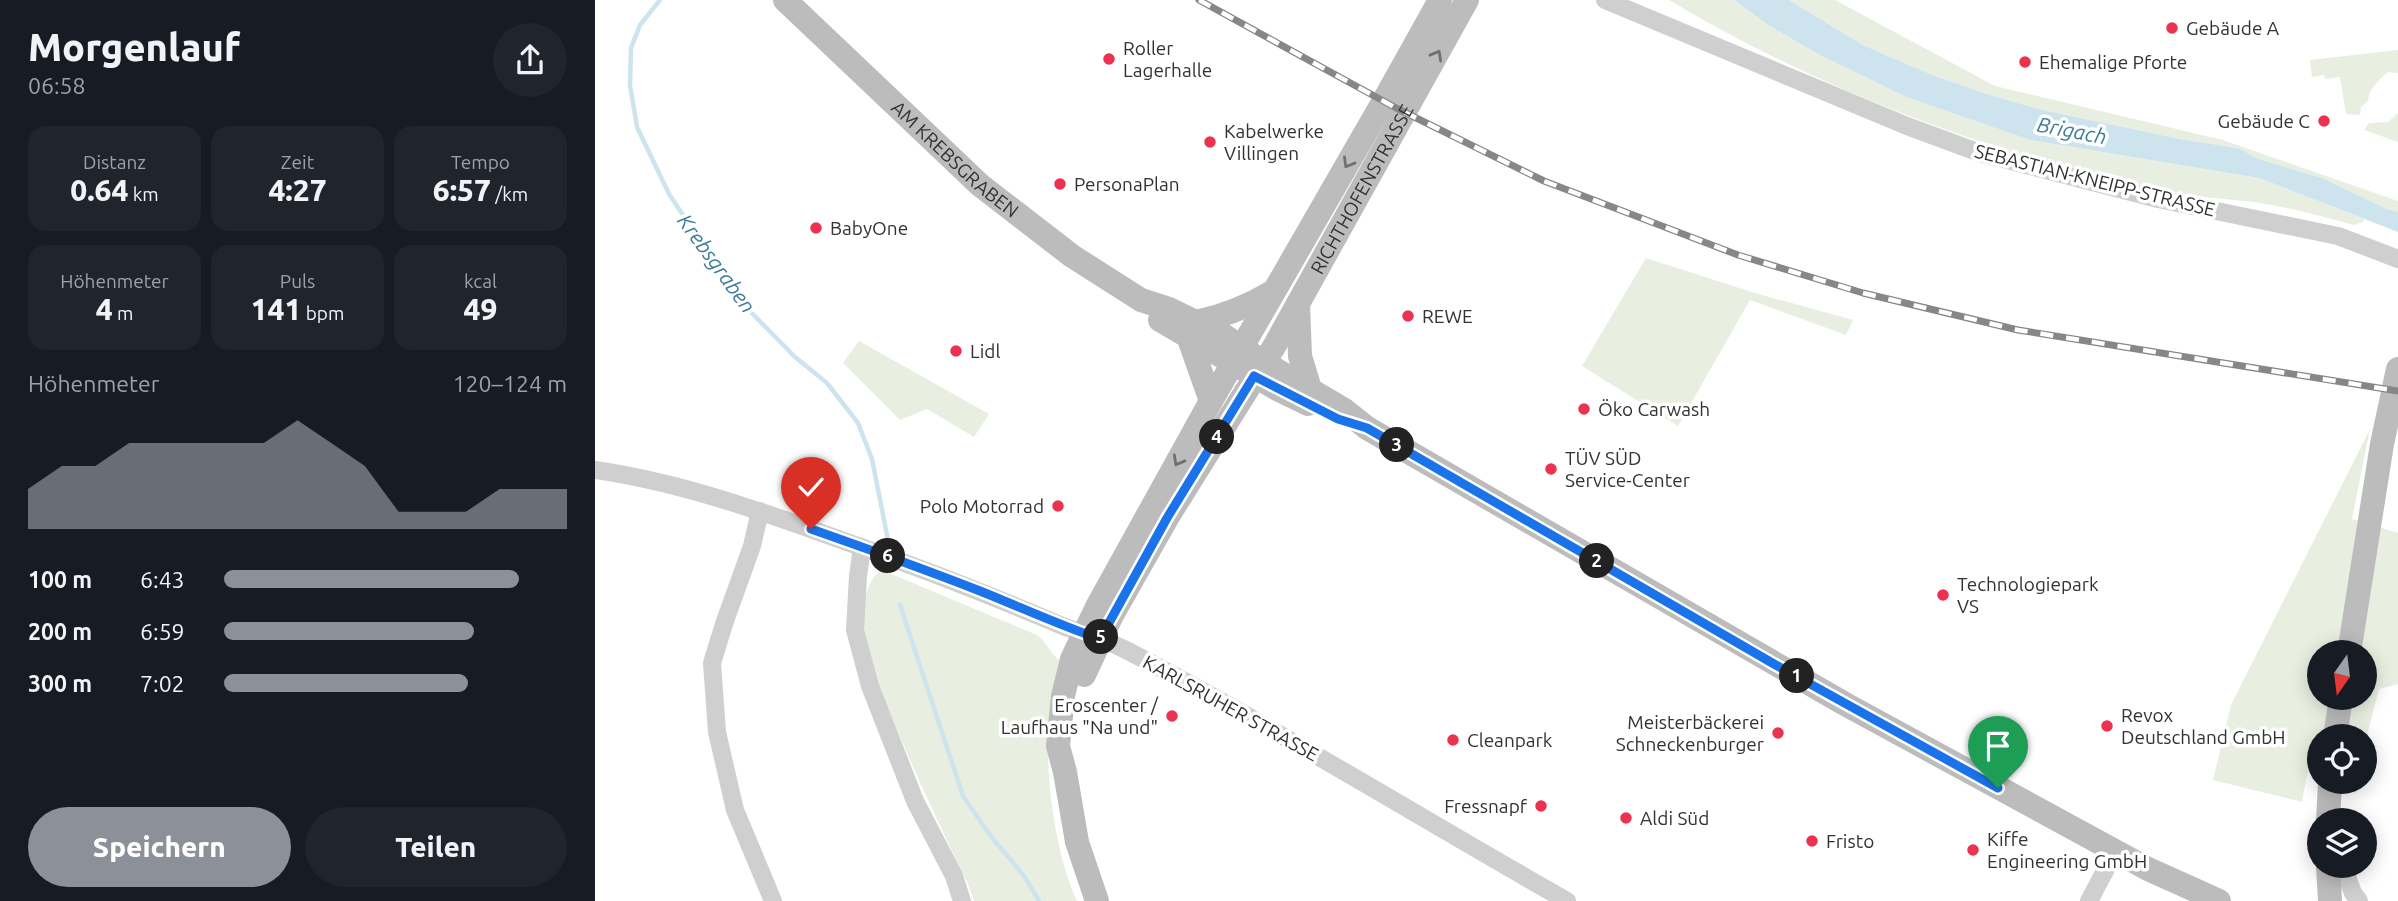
<!DOCTYPE html>
<html lang="de">
<meta charset="utf-8">
<style>
:root{--surface:#171b24;--page:#20242c;--text:#f1f3f6;--muted:#9ea1a6;--accent:#8c9099}
body{margin:0;font-family:Ubuntu,sans-serif;background:var(--page);color:var(--text);height:100vh;display:flex;flex-direction:column;font-size:26px;white-space:nowrap}
*{box-sizing:border-box;margin:0}
p{font-size:23px;color:var(--muted)}
.icon{flex:none;width:38px;height:38px;fill:none;stroke:currentColor;stroke-width:2;stroke-linecap:round;stroke-linejoin:round}
.map{position:relative;flex:1;overflow:hidden}
.details{display:flex;flex-direction:column;background:var(--surface);width:595px}
.details>*{flex:none}
.needle{width:46px;rotate:194deg}
.tools{position:absolute;left:1712px;top:640px;display:grid;gap:14px}
.tools a{display:grid;place-items:center;width:70px;height:70px;border-radius:50%;background:var(--surface);box-shadow:0 4px 18px #0003;font-size:35px}
.pin{position:absolute;display:grid;place-items:center;width:60px;height:60px;color:#fff;margin:-72px -30px;border-radius:50% 50% 50% 0;rotate:-45deg;box-shadow:0 0 7px #0007}
.pin .icon{rotate:45deg}
.km{position:absolute;width:35px;height:35px;margin:-18px;border-radius:50%;background:#222;color:#fff;font-size:19px;line-height:35px;text-align:center}
.round{display:grid;place-items:center;flex:none;width:74px;height:74px;border-radius:37px;background:var(--page)}
.summary{display:flex;align-items:center;justify-content:space-between;height:119px;padding:0 28px}
h1{font-size:38px;font-weight:800;line-height:52px}
.metrics{display:grid;grid-template-columns:repeat(3,1fr);gap:10px;height:119px;padding:7px 28px}
.metrics div{display:grid;align-content:center;border-radius:18px;background:var(--page);text-align:center}
.metrics b{font-size:30px;font-weight:800}
.metrics small{font-size:19px;font-weight:400}
.metrics p{font-size:19px}
.chart{height:196px;padding:14px 28px}
.chart p{display:flex;justify-content:space-between}
.chart svg{width:100%;height:126px;margin-top:7px;fill:var(--accent);opacity:.7}
.primary-button{display:flex;gap:14px;margin-top:auto;padding:14px 28px}
.primary-button a{flex:1;height:80px;border-radius:42px;background:var(--accent);color:#fff;font-size:28px;font-weight:800;line-height:80px;text-align:center}
.primary-button a+a{background:var(--page);color:var(--text)}
ul{padding:0 28px;list-style:none;font-size:23px}
li{display:grid;grid-template-columns:112px 84px 1fr;align-items:center;height:52px}
li i{height:18px;border-radius:9px;background:var(--accent)}
main{display:flex;flex:1;min-height:0}
.map>svg:first-child{display:block}
.green{fill:#e9efe0;fill-rule:evenodd}
.water{fill:#cde4ee}
.lines{fill:none;stroke-linecap:round;stroke-linejoin:round}
.stream{stroke:#cde4ee;stroke-width:4.5}
.street{stroke:#cfcfcf;stroke-width:18}
.secondary{stroke:#bcbcbc;stroke-width:24}
.rail-casing{stroke:#878787;stroke-width:7}
.rail{stroke:#fff;stroke-width:4.5;stroke-dasharray:13;stroke-linecap:butt}
.oneway{stroke:#707070}
.route-casing{stroke:#fff;stroke-width:14}
.route{stroke:#1a73e8;stroke-width:9}
.poi-dot{fill:#eb3251;stroke:#fff;stroke-width:2.5}
.labels{text-anchor:middle;dominant-baseline:central;stroke-width:7;stroke-linejoin:round;paint-order:stroke}
.poi-label{font-size:19px;fill:#323232;stroke:#fff;text-anchor:start}
.street-label{font-size:19px;fill:#323232;stroke:#fff}
.water-label{font-size:21px;font-style:italic;fill:#3c7d98;stroke:#fff}
</style>
<main>
<section class="details">
<div class="summary"><div><h1>Morgenlauf</h1><p>06:58</p></div><a class="round"><svg class="icon" aria-label="share" viewBox="0 0 24 24"><path d="M12 15V3M7 8l5-5 5 5M5 13v7h14v-7"/></svg></a></div>
<div class="metrics">
<div><p>Distanz</p><b>0.64<small> km</small></b></div>
<div><p>Zeit</p><b>4:27</b></div>
<div><p>Tempo</p><b>6:57<small> /km</small></b></div>
</div>
<div class="metrics">
<div><p>Höhenmeter</p><b>4<small> m</small></b></div>
<div><p>Puls</p><b>141<small> bpm</small></b></div>
<div><p>kcal</p><b>49</b></div>
</div>
<div class="chart"><p><span>Höhenmeter</span>120–124 m</p>
<svg viewBox="0 0 160 44" preserveAspectRatio="none"><path d="M0 44V30L10 22L20 22L30 14L40 14L50 14L60 14L70 14L80 6L90 14L100 22L110 38L120 38L130 38L140 30L150 30L160 30V44z"/></svg>
</div>
<ul>
<li><b>100 m</b>6:43<i style="width:86%"></i></li>
<li><b>200 m</b>6:59<i style="width:73%"></i></li>
<li><b>300 m</b>7:02<i style="width:71%"></i></li>
</ul>
<div class="primary-button"><a>Speichern</a><a>Teilen</a></div>
</section>
<div class="map">
<svg width="1803" height="901" viewBox="0 0 1803 901">
<rect width="100%" height="100%" fill="#fff"/>
<path class="green" d="M 1074,0 L 1139,0 L 1173,25 L 1221,53 L 1311,97 L 1435,140 L 1664,178 L 1769,219 L 1768,222 L 1758,225 C 1727,216 1697,208 1665,203 C 1646,200 1627,199 1607,197 C 1587,194 1566,189 1545,185 C 1380,149 1220,87 1074,0 Z
M 1194,0 L 1240,0 L 1400,86 L 1628,140 L 1803,201 L 1803,212 L 1792,209 L 1727,178 L 1664,159 L 1643,148 L 1585,139 L 1448,110 L 1398,96 L 1337,75 L 1268,45 Z
M 1803,50 L 1803,73 L 1793,72 C 1784,80 1774,88 1773,101 L 1766,107 L 1765,115 L 1751,114 L 1745,77 L 1730,79 L 1729,75 L 1717,77 L 1715,60 Z
M 1803,113 L 1803,142 L 1769,130 L 1774,123 L 1793,122 Z
M 1051,258 L 1160,293 L 1258,320 L 1251,335 L 1155,300 L 1083,426 L 987,366 Z
M 264,341 L 394,414 L 379,437 L 332,409 L 305,420 L 248,363 Z
M 1775,429 L 1757,519 L 1803,533 L 1803,684 L 1784,689 L 1769,747 L 1769,737 L 1724,737 L 1724,747 L 1712,775 L 1707,802 L 1618,780 L 1636,705 ZM 1724,653 L 1769,653 L 1769,698 L 1724,698 Z
M 287,570 L 442,635 C 452,642 454,652 464,660 C 460,683 455,707 454,730 C 450,779 461,856 482,901 L 379,901 L 373,884 C 345,827 319,771 295,713 C 285,689 271,658 267,633 C 264,618 272,575 287,570 Z"/>
<path class="water" d="M 1139,0 L 1194,0 L 1268,45 L 1337,75 L 1398,96 L 1448,110 L 1585,139 L 1643,148 L 1664,159 L 1727,178 L 1792,209 L 1803,212 L 1803,232 L 1664,178 L 1435,140 L 1311,97 L 1221,53 L 1173,25 Z"/>
<g class="lines">
<path class="stream" d="M 65,0 L 45,25 L 36,48 L 35,85 L 42,127 L 74,194 L 145,301 L 200,357 L 232,383 L 263,423 L 277,459 L 293,540
M 305,605 L 368,796 L 395,835 L 429,876 L 444,901"/>
<path class="street" d="M 1010,0 L 1312,126 L 1385,153 L 1563,199 L 1743,236 L 1803,259
M 0,470 C 90,483 177,515 263,546 C 331,570 397,596 463,624 C 486,634 511,639 533,651 C 682,729 826,818 972,901
M 165,511 L 157,546 L 130,621 L 117,663 L 122,732 L 140,810 L 178,901
M 267,547 L 263,576 L 260,630 L 275,686 L 320,801 L 359,876 L 367,901
M 1748,866 L 1758,893 L 1764,901
M 1494,901 L 1520,852"/>
<g class="secondary">
<path id="s1" d="M 190,0 L 385,185 L 477,256 L 546,300 L 574,309 L 628,335 L 668,362 L 748,409 L 772,428 L 1250,704 L 1553,869 L 1624,901"/>
<path d="M 703,304 L 705,356 L 715,389"/>
<path d="M 565,320 L 682,389 L 713,404"/>
<path d="M 601,322 C 630,316 654,306 679,291"/>
<path d="M 593,336 L 616,401"/>
<path d="M 1754,653 L 1787,444 L 1803,369"/>
<path id="s2" d="M 489,675 L 517,615 L 572,518 L 680,345 L 872,0"/>
<path d="M 1740,737 L 1746,698"/>
<path d="M 1733,821 L 1735,782"/>
<path d="M 1733,866 L 1735,901"/>
<path d="M 502,901 L 482,842 L 470,772 L 463,746 L 468,696 L 477,659 L 503,605 L 616,401 L 787,104 L 845,0"/>
</g>
<g class="rail-casing">
<path id="rail" d="M 604,0 L 803,109 L 949,181 L 1143,255 L 1268,293 L 1423,330 L 1803,391"/>
</g>
<use href="#rail" class="rail"/>
</g>
<defs><path id="oneway-chevron" d="M-2-3.5L2.5 0L-2 3.5" fill="none" stroke-width="1.6" stroke-linecap="round" stroke-linejoin="round" transform="scale(1.75)"/></defs>
<g class="oneway">
<use href="#oneway-chevron" transform="translate(842 55) rotate(-61)"/>
<use href="#oneway-chevron" transform="translate(753 163) rotate(120)"/>
<use href="#oneway-chevron" transform="translate(583 461) rotate(119)"/>
</g>
<g class="lines">
<g class="route-casing">
<path id="route" d="M 216,529 C 273,549 329,569 385,591 C 425,607 464,625 505,639 L 572,518 L 659,376 L 743,419 L 772,428 L 1179,664 L 1403,788"/>
</g>
<use href="#route" class="route"/>
</g>
<g class="poi-dot">
<circle cx="1577" cy="28" r="7"/>
<circle cx="514" cy="59" r="7"/>
<circle cx="1430" cy="62" r="7"/>
<circle cx="1729" cy="121" r="7"/>
<circle cx="615" cy="142" r="7"/>
<circle cx="465" cy="184" r="7"/>
<circle cx="221" cy="228" r="7"/>
<circle cx="813" cy="316" r="7"/>
<circle cx="361" cy="351" r="7"/>
<circle cx="989" cy="409" r="7"/>
<circle cx="956" cy="469" r="7"/>
<circle cx="463" cy="506" r="7"/>
<circle cx="1348" cy="595" r="7"/>
<circle cx="577" cy="716" r="7"/>
<circle cx="1512" cy="726" r="7"/>
<circle cx="1183" cy="733" r="7"/>
<circle cx="858" cy="740" r="7"/>
<circle cx="946" cy="806" r="7"/>
<circle cx="1031" cy="818" r="7"/>
<circle cx="1217" cy="841" r="7"/>
<circle cx="1378" cy="850" r="7"/>
</g>
<g class="labels">
<g class="poi-label">
<text x="1591" y="28">Gebäude A</text>
<text x="528" y="48">Roller<tspan x="528" dy="22">Lagerhalle</tspan></text>
<text x="1444" y="62">Ehemalige Pforte</text>
<text x="1715" y="121" text-anchor="end">Gebäude C</text>
<text x="629" y="131">Kabelwerke<tspan x="629" dy="22">Villingen</tspan></text>
<text x="479" y="184">PersonaPlan</text>
<text x="235" y="228">BabyOne</text>
<text x="827" y="316">REWE</text>
<text x="375" y="351">Lidl</text>
<text x="1003" y="409">Öko Carwash</text>
<text x="970" y="458">TÜV SÜD<tspan x="970" dy="22">Service-Center</tspan></text>
<text x="449" y="506" text-anchor="end">Polo Motorrad</text>
<text x="1362" y="584">Technologiepark<tspan x="1362" dy="22">VS</tspan></text>
<text x="563" y="705" text-anchor="end">Eroscenter /<tspan x="563" dy="22">Laufhaus "Na und"</tspan></text>
<text x="1526" y="715">Revox<tspan x="1526" dy="22">Deutschland GmbH</tspan></text>
<text x="1169" y="722" text-anchor="end">Meisterbäckerei<tspan x="1169" dy="22">Schneckenburger</tspan></text>
<text x="872" y="740">Cleanpark</text>
<text x="932" y="806" text-anchor="end">Fressnapf</text>
<text x="1045" y="818">Aldi Süd</text>
<text x="1392" y="839">Kiffe<tspan x="1392" dy="22">Engineering GmbH</tspan></text>
<text x="1231" y="841">Fristo</text>
</g>
<g class="street-label">
<text stroke="none"><textPath href="#s1" startOffset="233">AM KREBSGRABEN</textPath></text>
<text transform="translate(1500 180) rotate(14)">SEBASTIAN-KNEIPP-STRASSE</text>
<text stroke="none"><textPath href="#s2" startOffset="560">RICHTHOFENSTRASSE</textPath></text>
<text transform="translate(636 708) rotate(29)">KARLSRUHER STRASSE</text>
</g>
<g class="water-label">
<text transform="translate(1477 130) rotate(11)">Brigach</text>
<text transform="translate(122 263) rotate(54)">Krebsgraben</text>
</g>
</g>
</svg>
<div class="tools">
<a><svg class="needle" viewBox="-14 -14 28 28"><path d="M0-13l5 13h-10z" fill="#e53935"/><path d="M0 13l5-13h-10z" fill="#9ea1a6"/></svg></a>
<a><svg class="icon" aria-label="locate" viewBox="0 0 24 24"><circle cx="12" cy="12" r="6"/><path d="M12 2v4M12 18v4M2 12h4M18 12h4"/></svg></a>
<a><svg class="icon" aria-label="layers" viewBox="0 0 24 24"><path d="M12 4l9 5-9 5-9-5zM3 14l9 5 9-5"/></svg></a>
</div>
<div class="pin" style="left:1403px;top:788px;background:#1e9e55"><svg class="icon" aria-label="arrive" viewBox="0 0 24 24"><path d="M6 21V4h12l-3 4 3 4H6"/></svg></div>
<div class="pin" style="left:216px;top:529px;background:#d93025"><svg class="icon" aria-label="check" viewBox="0 0 24 24"><path d="M5 12l5 5 9-10"/></svg></div>
<b class="km" style="left:1202px;top:676px">1</b>
<b class="km" style="left:1002px;top:561px">2</b>
<b class="km" style="left:802px;top:445px">3</b>
<b class="km" style="left:622px;top:437px">4</b>
<b class="km" style="left:506px;top:637px">5</b>
<b class="km" style="left:293px;top:556px">6</b>
</div>
</main>
